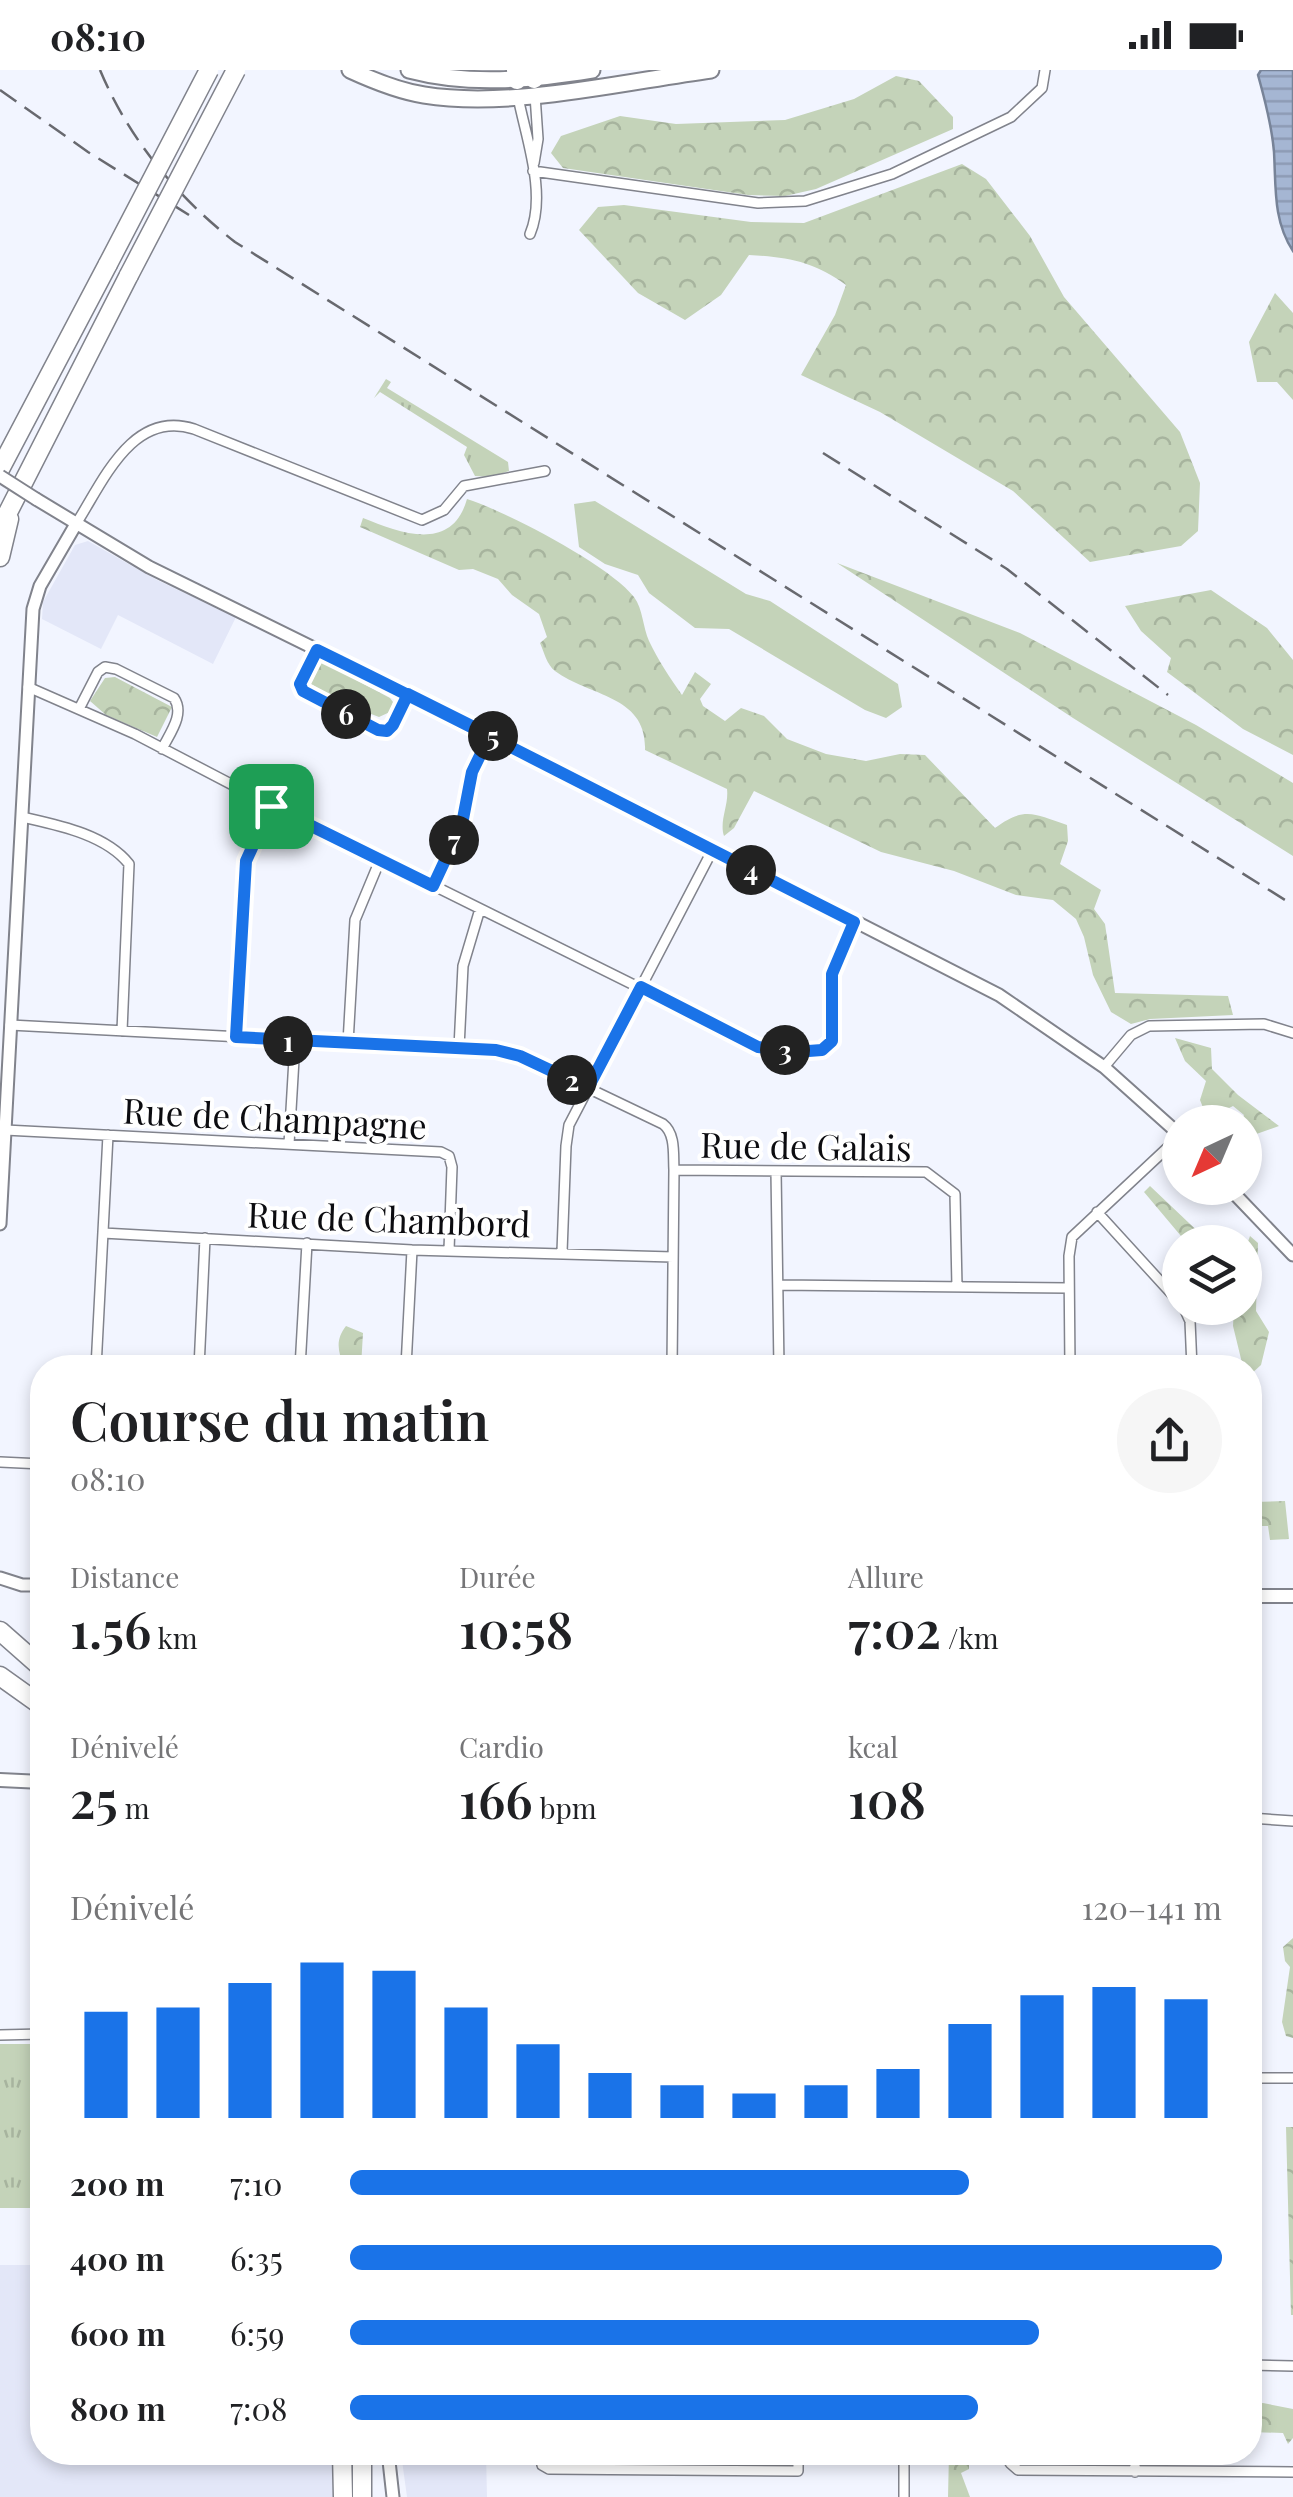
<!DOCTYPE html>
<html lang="fr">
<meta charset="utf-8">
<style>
:root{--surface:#fff;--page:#f6f6f6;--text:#202124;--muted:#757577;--accent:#1a73e8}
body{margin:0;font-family:"Playfair Display",serif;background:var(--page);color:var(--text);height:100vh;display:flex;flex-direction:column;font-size:38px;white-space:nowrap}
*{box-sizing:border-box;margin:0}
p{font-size:32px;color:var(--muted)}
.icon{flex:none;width:55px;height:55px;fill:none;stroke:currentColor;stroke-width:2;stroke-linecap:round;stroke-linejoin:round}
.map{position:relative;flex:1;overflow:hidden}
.sheet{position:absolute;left:30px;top:1285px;width:1232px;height:1110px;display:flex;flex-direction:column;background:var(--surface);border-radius:40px;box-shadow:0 5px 15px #0003}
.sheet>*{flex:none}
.needle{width:65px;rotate:224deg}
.controls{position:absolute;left:1162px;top:1035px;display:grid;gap:20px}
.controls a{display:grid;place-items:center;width:100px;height:100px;border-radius:50%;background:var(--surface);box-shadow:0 5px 15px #0003;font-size:50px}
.pin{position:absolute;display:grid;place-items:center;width:85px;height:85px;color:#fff;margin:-42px;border-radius:20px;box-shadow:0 5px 15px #0006}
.km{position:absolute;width:50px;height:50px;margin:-25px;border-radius:50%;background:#222;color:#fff;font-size:28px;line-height:50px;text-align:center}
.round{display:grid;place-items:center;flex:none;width:105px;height:105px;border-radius:52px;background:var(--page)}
.summary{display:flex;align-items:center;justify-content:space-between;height:170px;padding:0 40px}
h1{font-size:55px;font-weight:600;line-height:75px}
.figures{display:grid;grid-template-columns:repeat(3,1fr);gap:15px;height:170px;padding:10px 40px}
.figures div{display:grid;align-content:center}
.figures b{font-size:50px;font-weight:600}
.figures small{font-size:28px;font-weight:400}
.figures p{font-size:28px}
.chart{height:280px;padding:20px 40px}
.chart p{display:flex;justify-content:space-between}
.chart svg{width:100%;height:180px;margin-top:10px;stroke:var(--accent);stroke-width:6}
ul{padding:0 40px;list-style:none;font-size:32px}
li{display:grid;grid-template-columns:160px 120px 1fr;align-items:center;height:75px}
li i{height:25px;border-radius:12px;background:var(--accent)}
.status{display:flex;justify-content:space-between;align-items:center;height:70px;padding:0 50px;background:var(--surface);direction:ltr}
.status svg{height:28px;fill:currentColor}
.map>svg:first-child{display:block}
.built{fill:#e3e7f8}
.grass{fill:url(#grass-tufts)}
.forest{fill:url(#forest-crowns)}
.green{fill:#c4d3b9}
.water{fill:url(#water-rules);stroke:#778398;stroke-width:2.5}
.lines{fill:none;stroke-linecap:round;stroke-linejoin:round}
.minor-casing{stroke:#81838c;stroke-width:12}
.tertiary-casing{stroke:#81838c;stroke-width:15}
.secondary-casing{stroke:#81838c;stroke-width:16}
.primary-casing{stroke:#81838c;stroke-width:19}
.motorway-casing{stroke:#81838c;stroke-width:21}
.minor{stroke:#fff;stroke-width:9}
.tertiary{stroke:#fff;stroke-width:11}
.secondary{stroke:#fff;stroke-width:12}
.primary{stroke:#fff;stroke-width:15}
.motorway{stroke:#fff;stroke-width:18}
.rail{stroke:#68696f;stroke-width:2.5;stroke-dasharray:20 10;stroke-linecap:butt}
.tertiary-bridge-casing{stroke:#81838c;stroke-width:15;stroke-linecap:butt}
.motorway-bridge-casing{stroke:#81838c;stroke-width:21;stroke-linecap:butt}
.tertiary-bridge{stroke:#fff;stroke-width:11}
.motorway-bridge{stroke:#fff;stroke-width:18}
.route-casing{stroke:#fff;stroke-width:20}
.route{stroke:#1a73e8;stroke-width:12}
.labels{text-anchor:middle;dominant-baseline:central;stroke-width:8;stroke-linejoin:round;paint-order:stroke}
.street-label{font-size:35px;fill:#0c0c10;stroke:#fff}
</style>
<div class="status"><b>08:10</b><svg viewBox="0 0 49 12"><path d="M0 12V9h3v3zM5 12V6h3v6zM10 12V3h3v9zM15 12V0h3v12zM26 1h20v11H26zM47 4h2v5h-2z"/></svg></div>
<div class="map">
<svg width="1293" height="2427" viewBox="0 0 1293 2427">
<defs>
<pattern id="grass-tufts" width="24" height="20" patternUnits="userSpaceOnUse" patternTransform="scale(2.5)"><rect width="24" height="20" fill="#c4d3b9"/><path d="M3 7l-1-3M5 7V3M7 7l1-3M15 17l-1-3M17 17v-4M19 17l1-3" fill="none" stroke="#a7b49e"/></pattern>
<pattern id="forest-crowns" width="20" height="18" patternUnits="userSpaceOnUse" patternTransform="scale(2.5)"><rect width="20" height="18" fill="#c4d3b9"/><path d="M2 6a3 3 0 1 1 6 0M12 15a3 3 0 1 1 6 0" fill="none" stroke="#a7b49e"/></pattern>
<pattern id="water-rules" width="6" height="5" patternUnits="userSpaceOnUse" patternTransform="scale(2.5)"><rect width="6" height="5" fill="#a5b6d3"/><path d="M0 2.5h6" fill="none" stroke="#8d9bb4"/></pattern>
</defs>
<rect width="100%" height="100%" fill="#f2f5ff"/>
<path class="built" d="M 88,471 L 157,510 L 236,547 L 213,594 L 118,545 L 101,579 L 42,549 L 43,532 L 75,475 Z
M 0,2195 L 42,2195 L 42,2382 L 342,2383 L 343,2427 L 0,2427 Z
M 401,2383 L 486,2383 L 487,2427 L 407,2427 Z"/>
<path class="grass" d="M 386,309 L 391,312 L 387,318 L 508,392 L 509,401 L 491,407 L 475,406 L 464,385 L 467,377 L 380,322 L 374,328 Z
M 0,1974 L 42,1974 L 42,2138 L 0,2138 Z"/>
<path class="forest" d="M 896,6 L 919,11 L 953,47 L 953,59 L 816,119 L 785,126 L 748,125 L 563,98 L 551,83 L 561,66 L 620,46 L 676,54 L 785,50 L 854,29 Z
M 962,94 L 986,109 L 1030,166 L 1064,227 L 1180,362 L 1200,413 L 1198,461 L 1181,476 L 1090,492 L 1013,421 L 880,342 L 801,305 L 835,245 L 846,215 C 815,192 788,187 749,185 L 721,225 L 685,250 L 638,223 L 579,160 L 598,137 L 624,135 L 751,152 L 804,153 Z
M 1275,223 L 1293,243 L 1293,330 L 1277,312 L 1257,312 L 1249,272 Z
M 467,429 C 507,442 609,495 634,527 C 643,539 643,558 649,571 C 658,590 670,608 682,625 L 695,602 L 711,614 L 700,629 L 703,636 L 725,651 L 741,638 L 764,646 L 787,669 L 826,684 L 866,691 L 900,684 L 925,685 L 995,758 C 1025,736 1034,744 1067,755 L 1068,771 L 1060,794 L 1101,820 L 1094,839 L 1105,854 L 1115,923 L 1228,926 L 1233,945 L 1150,949 L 1131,954 L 1111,942 L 1093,905 L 1084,867 L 1076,849 L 1053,830 L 1016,825 L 954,801 L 881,782 L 754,721 L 734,758 L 724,766 C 719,751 729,735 727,719 L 645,680 C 647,625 590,627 555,601 C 547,595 544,582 540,573 L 547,567 L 539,544 L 512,525 L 498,509 L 473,499 L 459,500 L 360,457 L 363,448 C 400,463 452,483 467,429 Z
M 837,493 L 1020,563 L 1196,655 L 1293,713 L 1293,786 L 1073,648 Z
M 1211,520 L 1267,558 L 1293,590 L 1293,685 L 1243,659 L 1167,602 L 1171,588 L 1141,561 L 1125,536 Z
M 319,590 L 390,628 L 393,632 L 390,642 L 379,647 L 345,634 L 309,613 Z
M 115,607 L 172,637 L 157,667 L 106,645 L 90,631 L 105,608 Z
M 1175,968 L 1211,978 L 1212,999 L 1238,1025 L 1279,1056 L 1245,1068 L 1245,1052 L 1241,1052 L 1244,1045 L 1233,1036 L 1223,1041 L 1210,1036 L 1204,1040 L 1200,1030 L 1206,1011 L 1185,991 Z
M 1150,1116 L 1209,1172 L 1186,1172 L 1144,1122 Z
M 1250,1166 L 1258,1173 L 1256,1241 L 1269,1262 L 1261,1295 L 1250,1305 L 1250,1298 L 1243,1297 L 1233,1256 L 1234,1238 L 1245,1238 L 1245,1180 Z
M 346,1256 L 363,1263 L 361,1297 L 344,1297 C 338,1281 335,1270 346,1256 Z
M 1250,1394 L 1253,1396 L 1253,1432 L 1285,1431 L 1289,1469 L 1270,1470 L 1268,1456 L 1254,1456 L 1250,1482 Z
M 1293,1868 L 1293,1968 L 1286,1966 L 1282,1952 L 1290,1897 L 1285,1891 L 1283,1877 Z
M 1286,2057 L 1293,2057 L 1293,2245 L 1291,2245 Z
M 1263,2333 L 1293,2339 L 1293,2368 L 1288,2374 L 1283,2363 L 1250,2362 L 1250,2334 Z
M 949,2383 L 969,2383 L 969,2399 L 961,2403 L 970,2427 L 948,2427 Z"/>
<path class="green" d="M 595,431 L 746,524 L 770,531 L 898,614 L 902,637 L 886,648 L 865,640 L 729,559 L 695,558 L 649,523 L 638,505 L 605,494 L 579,477 L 574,434 Z"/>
<path class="water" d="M 1261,0 L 1293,0 L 1293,181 C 1273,151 1276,117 1274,82 C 1272,56 1265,30 1258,5 Z"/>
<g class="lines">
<g class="minor-casing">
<path id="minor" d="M 518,27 C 526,68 547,124 530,164
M 534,93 L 538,69 L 535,25
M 533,101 L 758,133 L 805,131 L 892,104 L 1011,47 L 1042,18 L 1045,0
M 76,454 C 103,412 132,339 194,359 L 422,450 L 444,440 L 464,416 L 545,401
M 317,580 L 300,613 L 303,621 L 378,661 L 387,661 L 393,655 L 408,624
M 28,617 L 135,664 L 271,735 L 759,977 C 780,980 817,990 832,971 L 832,903 L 854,852
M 79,639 L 98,602 L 105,597 L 116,599 L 174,628 C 185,644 170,663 162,679
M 22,747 C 57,755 105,764 129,794 L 122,961
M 433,815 L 462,754 L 472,703 L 490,665
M 10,955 L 496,980 L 521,986 L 663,1054 C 676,1064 673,1085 674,1100 L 672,1298
M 235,967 L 246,791 L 271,735
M 348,973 L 355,850 L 380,790
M 459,978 L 463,896 L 480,839
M 1104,997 L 1131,965 L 1149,956 L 1264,954 L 1293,963
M 5,1060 L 441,1082 L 449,1086 L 452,1097 L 449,1180
M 289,1074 L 295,972
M 674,1100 L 926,1102 L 955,1124 L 957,1217
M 776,1101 L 779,1298
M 1097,1142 L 1180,1233
M 103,1163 L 412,1180 L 673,1187
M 562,1182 L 566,1076 L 569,1055 L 712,781
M 778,1215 L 1068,1218
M 1184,1238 L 1190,1251 L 1192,1298
M 406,1291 L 672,1292
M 406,1297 L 412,1180
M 96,1298 L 108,1065
M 199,1298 L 205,1168
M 300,1298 L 307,1173
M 1070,1298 L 1069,1186 L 1072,1167 L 1180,1066
M 0,1392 L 42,1394
M 1250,1748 L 1293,1751
M 0,1965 L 42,1964
M 1250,2008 L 1293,2008
M 1250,2295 L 1293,2296
M 540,2382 L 542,2395 L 549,2399 L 798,2401 L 798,2382
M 904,2382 L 904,2427
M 1010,2382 L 1010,2393 L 1018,2400 L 1293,2402
M 1135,2382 L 1135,2402"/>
</g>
<g class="tertiary-casing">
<path id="tertiary" d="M 36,429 L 149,497 L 490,665 L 999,925 L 1104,997 L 1180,1065
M 1229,1118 L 1293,1185
M 0,1154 L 33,539 L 40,516 L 76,454
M 0,1508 L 22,1515 L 42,1515
M 388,2382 L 393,2427"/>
</g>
<g class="secondary-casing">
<path id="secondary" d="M 1250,1526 L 1293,1526
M 0,1710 L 42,1712"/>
</g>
<g class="primary-casing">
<path id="primary" d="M 350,0 C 374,11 398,21 424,25 C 510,39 623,12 711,0
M 409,0 C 470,16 530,10 592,0"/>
</g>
<g class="motorway-casing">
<path id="motorway" d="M 516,0 L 517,10
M 532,0 L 534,9
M 0,399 L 108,194
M 0,458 L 129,205
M 0,487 L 9,449
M 0,1561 L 42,1598
M 0,1606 L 42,1636
M 342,2382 L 343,2427
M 362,2382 L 362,2427"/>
</g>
<use href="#minor" class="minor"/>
<use href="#tertiary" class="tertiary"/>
<use href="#secondary" class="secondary"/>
<use href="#primary" class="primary"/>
<use href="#motorway" class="motorway"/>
<path class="rail" d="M 100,0 C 129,69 176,126 235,172 L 1293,835
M 0,20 L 88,82 L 189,145
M 823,383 L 1007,499 L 1168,625"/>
<g class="tertiary-bridge-casing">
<path id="tertiary-bridge" d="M 0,406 L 36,429"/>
</g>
<g class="motorway-bridge-casing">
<path id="motorway-bridge" d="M 108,194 L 209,0
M 129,205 L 236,0"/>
</g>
<use href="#tertiary-bridge" class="tertiary-bridge"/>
<use href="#motorway-bridge" class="motorway-bridge"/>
</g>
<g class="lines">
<g class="route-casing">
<path id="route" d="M 271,736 L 246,791 L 236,967 L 496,980 L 520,986 L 588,1018 L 641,917 L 758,977 L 795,982 L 822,980 L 832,971 L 832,904 L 854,852 C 675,762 497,668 317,580 L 300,614 L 303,621 L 378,660 L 387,661 L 393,655 L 408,624 L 490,665 L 472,702 L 462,754 L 433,816 L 271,736"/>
</g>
<use href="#route" class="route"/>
</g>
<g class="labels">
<g class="street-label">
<text transform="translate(275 1047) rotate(3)">Rue de Champagne</text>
<text transform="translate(806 1075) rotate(1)">Rue de Galais</text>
<text transform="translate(389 1148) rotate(2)">Rue de Chambord</text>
</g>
</g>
</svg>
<div class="controls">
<a><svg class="needle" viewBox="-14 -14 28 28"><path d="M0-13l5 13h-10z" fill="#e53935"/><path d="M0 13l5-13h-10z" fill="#757577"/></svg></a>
<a><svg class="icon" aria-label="layers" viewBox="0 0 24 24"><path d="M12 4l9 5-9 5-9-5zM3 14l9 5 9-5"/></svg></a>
</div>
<div class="pin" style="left:271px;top:736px;background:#1e9e55"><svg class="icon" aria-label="arrive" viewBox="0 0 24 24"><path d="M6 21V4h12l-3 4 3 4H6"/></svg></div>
<b class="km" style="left:288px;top:971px">1</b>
<b class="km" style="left:572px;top:1010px">2</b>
<b class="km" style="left:785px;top:980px">3</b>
<b class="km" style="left:751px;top:800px">4</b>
<b class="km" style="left:493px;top:666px">5</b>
<b class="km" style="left:346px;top:644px">6</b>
<b class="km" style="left:454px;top:770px">7</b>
<section class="sheet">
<div class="summary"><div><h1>Course du matin</h1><p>08:10</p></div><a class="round"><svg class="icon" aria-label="share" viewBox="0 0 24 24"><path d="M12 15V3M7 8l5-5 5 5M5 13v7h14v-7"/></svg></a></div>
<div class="figures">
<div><p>Distance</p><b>1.56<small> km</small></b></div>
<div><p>Durée</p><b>10:58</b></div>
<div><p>Allure</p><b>7:02<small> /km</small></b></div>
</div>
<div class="figures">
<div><p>Dénivelé</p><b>25<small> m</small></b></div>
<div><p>Cardio</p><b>166<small> bpm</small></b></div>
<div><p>kcal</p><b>108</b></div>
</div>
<div class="chart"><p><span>Dénivelé</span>120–141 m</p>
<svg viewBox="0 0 160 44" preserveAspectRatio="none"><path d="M5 44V18M15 44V17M25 44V11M35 44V6M45 44V8M55 44V17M65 44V26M75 44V33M85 44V36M95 44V38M105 44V36M115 44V32M125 44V21M135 44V14M145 44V12M155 44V15"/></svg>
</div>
<ul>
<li><b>200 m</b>7:10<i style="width:71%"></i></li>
<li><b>400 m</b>6:35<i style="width:100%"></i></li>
<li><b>600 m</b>6:59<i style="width:79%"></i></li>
<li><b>800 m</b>7:08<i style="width:72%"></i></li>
</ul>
</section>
</div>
